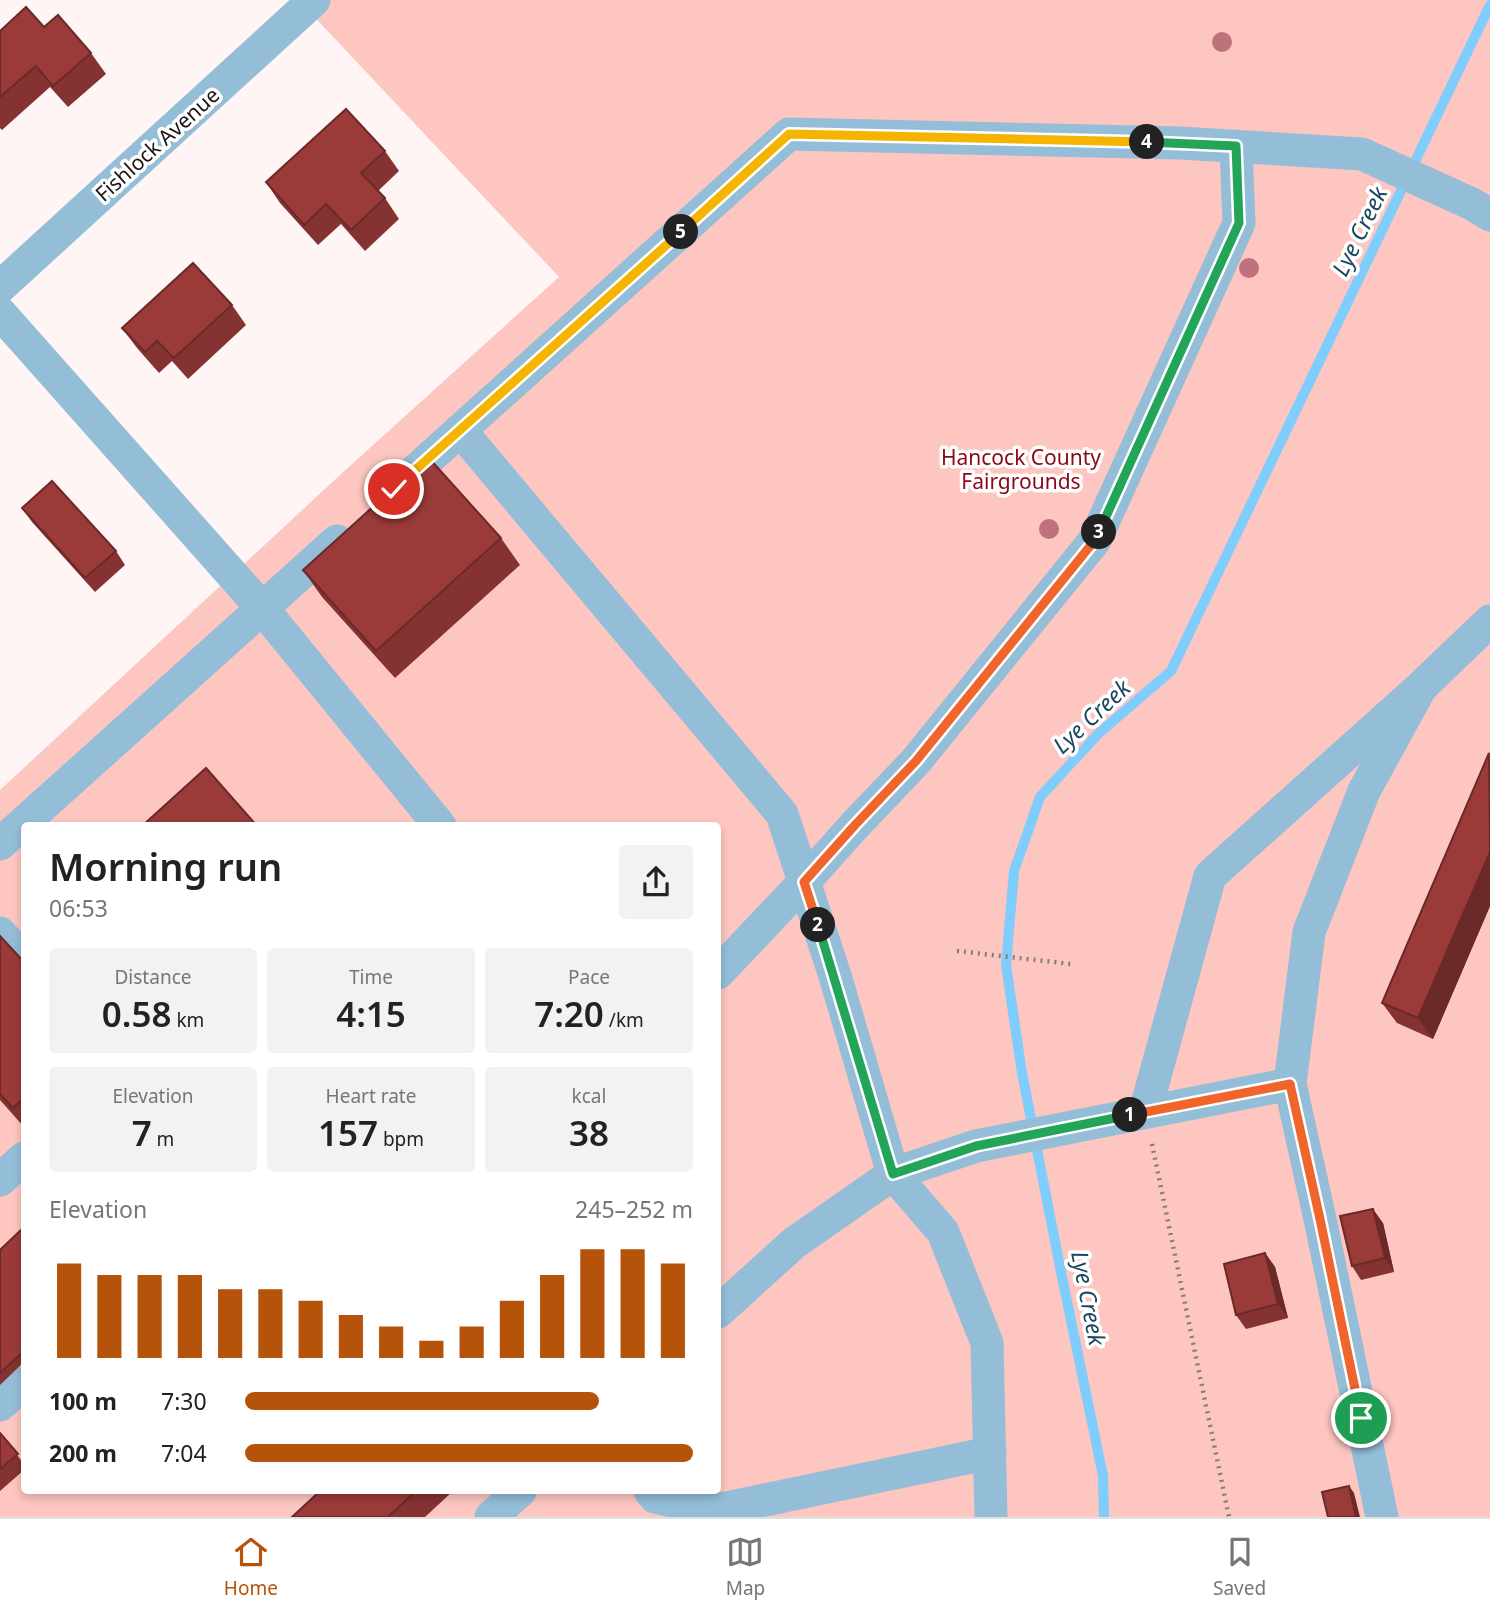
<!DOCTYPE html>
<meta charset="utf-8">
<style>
:root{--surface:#fff;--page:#f2f2f2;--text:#222;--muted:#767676;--line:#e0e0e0;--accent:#b45309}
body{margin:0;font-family:"Noto Sans",sans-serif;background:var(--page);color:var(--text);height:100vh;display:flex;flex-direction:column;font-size:26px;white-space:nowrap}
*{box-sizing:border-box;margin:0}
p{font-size:23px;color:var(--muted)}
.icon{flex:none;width:38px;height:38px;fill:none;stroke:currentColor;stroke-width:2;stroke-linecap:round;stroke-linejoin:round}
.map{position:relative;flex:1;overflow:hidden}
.side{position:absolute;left:21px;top:822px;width:700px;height:672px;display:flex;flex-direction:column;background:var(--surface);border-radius:7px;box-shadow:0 4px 10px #0003}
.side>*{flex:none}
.pin{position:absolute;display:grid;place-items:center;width:60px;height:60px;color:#fff;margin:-30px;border:4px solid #fff;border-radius:50%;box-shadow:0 2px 7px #0007}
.km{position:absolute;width:35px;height:35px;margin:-18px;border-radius:50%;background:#222;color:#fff;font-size:19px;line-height:35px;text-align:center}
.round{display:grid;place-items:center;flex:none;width:74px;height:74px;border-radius:7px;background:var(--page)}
.summary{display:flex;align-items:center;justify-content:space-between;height:119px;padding:0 28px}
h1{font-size:38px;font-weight:600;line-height:52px}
.figures{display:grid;grid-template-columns:repeat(3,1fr);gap:10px;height:119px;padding:7px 28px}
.figures div{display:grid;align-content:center;border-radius:7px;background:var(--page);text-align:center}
.figures b{font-size:35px;font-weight:600}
.figures small{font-size:19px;font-weight:400}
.figures p{font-size:19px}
.chart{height:196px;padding:14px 28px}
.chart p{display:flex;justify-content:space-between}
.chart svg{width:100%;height:126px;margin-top:7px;stroke:var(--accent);stroke-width:6}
ul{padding:0 28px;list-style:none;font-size:23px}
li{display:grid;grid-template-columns:112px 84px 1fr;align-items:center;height:52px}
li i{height:18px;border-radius:9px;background:var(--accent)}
.dock{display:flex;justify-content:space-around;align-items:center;height:98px;border-top:2px solid var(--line);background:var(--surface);font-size:19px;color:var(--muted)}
.dock a{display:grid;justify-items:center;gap:4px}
.dock .active{color:var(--accent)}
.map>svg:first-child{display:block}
.green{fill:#fdc6c1;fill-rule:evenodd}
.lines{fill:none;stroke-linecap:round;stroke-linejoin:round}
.stream{stroke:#7fcdfc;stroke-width:10}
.path{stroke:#857d7c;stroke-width:4.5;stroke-dasharray:2 5;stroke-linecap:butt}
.minor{stroke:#94bdd8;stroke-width:33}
.tree{fill:#bf727b}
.wall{fill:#843332}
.shaded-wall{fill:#6c2929}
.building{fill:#9a3b3a;stroke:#6c2929;stroke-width:2}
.split-1-casing{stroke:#fff;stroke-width:14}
.split-2-casing{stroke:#fff;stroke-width:14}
.split-3-casing{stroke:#fff;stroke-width:14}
.split-4-casing{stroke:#fff;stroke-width:14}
.split-5-casing{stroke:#fff;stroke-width:14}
.split-6-casing{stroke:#fff;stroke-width:14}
.split-1{stroke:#f0652b;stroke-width:9}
.split-2{stroke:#22a559;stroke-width:9}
.split-3{stroke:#f0652b;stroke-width:9}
.split-4{stroke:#22a559;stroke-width:9}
.split-5{stroke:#f5b400;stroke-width:9}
.split-6{stroke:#f5b400;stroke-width:9}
.labels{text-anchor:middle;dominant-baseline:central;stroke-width:7;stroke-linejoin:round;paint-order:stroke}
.street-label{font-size:21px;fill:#1b1615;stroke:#fff}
.park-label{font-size:21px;fill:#8a0718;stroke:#fff}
.water-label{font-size:23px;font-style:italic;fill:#1c4760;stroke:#fff}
</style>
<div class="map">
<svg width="1490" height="1517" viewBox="0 0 1490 1517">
<rect width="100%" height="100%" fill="#fff5f4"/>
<path class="green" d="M 315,0 L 1490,0 L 1490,1517 L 0,1517 L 0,790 L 340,475 L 559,277 L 306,8 ZM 24,826 L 718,826 L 718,1491 L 24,1491 Z"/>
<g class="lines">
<path class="stream" d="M 1104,1517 L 1103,1476 L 1061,1272 L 1022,1073 L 1006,965 L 1014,871 L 1040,797 L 1098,734 L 1171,671 L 1490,5"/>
<path class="path" d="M 957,951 L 1071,964
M 1152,1144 L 1229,1517"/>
<path class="minor" d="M 0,287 L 314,0
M 0,313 L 262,608 L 440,826
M 460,430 L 782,814 L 836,979 L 893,1174 L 943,1232 L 987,1343 L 991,1517
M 395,489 L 789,134 L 1180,143 L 1362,154 L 1472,204 L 1490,215
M 0,844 L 337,541
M 0,933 L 24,961
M 718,973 L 804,882 L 855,825 L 916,761 L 1095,540 L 1239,223 L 1236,146
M 1290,1084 L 1309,932 L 1364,791 L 1421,687 L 1490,621
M 1145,1112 L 1210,876 L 1421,687
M 0,1180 L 24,1158
M 718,1312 L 794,1243 L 893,1174 L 976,1146 L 1290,1084 L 1320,1219 L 1382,1517
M 0,1405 L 24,1383
M 650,1491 L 655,1497 L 712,1511 L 990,1453
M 491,1517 L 520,1491"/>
</g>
<g class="tree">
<circle cx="1222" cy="42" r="10"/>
<circle cx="1249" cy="268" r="10"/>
<circle cx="1049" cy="529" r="10"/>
</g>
<path class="wall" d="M 44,27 L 91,53 L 106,74 L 68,107 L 50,87 L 2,130 L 0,128 L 0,31 Z
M 385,151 L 399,171 L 378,191 L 385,198 L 399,219 L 365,251 L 341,224 L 318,245 L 280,203 L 266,182 Z
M 232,305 L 246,325 L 188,379 L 172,361 L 159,373 L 137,348 L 122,328 Z
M 22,508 L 116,551 L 125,565 L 95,592 L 32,522 Z
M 501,538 L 520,565 L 395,678 L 322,597 L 303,570 Z
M 1490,754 L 1490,906 L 1433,1039 L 1397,1023 L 1382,1003 Z
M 0,936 L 24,962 L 24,1127 L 0,1100 Z
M 1383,1223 L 1394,1272 L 1361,1280 L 1352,1266 Z
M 24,1227 L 24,1362 L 0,1385 L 0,1250 Z
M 1265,1253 L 1275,1267 L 1288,1318 L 1246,1329 L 1236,1315 Z
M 0,1433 L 24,1464 L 24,1470 L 0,1491 Z
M 320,1491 L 451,1491 L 452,1492 L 425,1517 L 292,1517 Z"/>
<path class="shaded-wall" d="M 1490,852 L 1490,906 L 1433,1039 L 1418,1018 Z
M 1373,1209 L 1383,1223 L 1394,1272 L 1385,1258 Z
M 1265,1253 L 1275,1267 L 1288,1318 L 1278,1304 Z
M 1349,1486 L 1354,1493 L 1360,1517 L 1356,1517 Z"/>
<path class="building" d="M 26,7 L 44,27 L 58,15 L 91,53 L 53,86 L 36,66 L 0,97 L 0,31 Z
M 346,109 L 385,151 L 361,173 L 385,198 L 351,230 L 326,204 L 304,225 L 266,182 Z
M 193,263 L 232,305 L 174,358 L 157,341 L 145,352 L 122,328 Z
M 428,457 L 501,538 L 376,651 L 303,570 Z
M 52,481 L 116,551 L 85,578 L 22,508 Z
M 1489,753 L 1490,852 L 1418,1018 L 1382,1003 Z
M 206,768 L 257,826 L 142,826 Z
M 0,936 L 24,962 L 24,1098 L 13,1108 L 0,1094 Z
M 1373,1209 L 1385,1258 L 1352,1266 L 1340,1216 Z
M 24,1227 L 24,1351 L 0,1373 L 0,1250 Z
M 1265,1253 L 1278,1304 L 1236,1315 L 1224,1264 Z
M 0,1433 L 18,1454 L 0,1469 Z
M 1349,1486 L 1356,1517 L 1328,1517 L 1322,1492 Z
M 320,1491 L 416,1491 L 388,1517 L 292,1517 Z"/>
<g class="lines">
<g class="split-1-casing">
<path id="split-1" d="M 1130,1115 L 1290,1084 L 1320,1219 L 1361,1418"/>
</g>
<g class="split-2-casing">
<path id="split-2" d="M 818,925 L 893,1174 L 976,1146 L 1130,1115"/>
</g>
<g class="split-3-casing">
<path id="split-3" d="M 818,925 L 804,882 L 855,825 L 916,761 L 1095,540 L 1099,532"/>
</g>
<g class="split-4-casing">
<path id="split-4" d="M 1099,532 L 1239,223 L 1236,146 L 1147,142"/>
</g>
<g class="split-5-casing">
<path id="split-5" d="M 681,232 L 789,134 L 1147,142"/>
</g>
<g class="split-6-casing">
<path id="split-6" d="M 394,489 L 681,232"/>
</g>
<use href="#split-1" class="split-1"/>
<use href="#split-2" class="split-2"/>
<use href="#split-3" class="split-3"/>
<use href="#split-4" class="split-4"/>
<use href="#split-5" class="split-5"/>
<use href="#split-6" class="split-6"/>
</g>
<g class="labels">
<g class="street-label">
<text transform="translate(157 144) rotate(-42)">Fishlock Avenue</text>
</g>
<g class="park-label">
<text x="1021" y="457">Hancock County<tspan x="1021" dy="24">Fairgrounds</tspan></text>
</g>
<g class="water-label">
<text transform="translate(1359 231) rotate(-64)">Lye Creek</text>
<text transform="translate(1091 716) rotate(-43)">Lye Creek</text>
<text transform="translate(1089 1298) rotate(79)">Lye Creek</text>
</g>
</g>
</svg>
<div class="pin" style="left:1361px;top:1418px;background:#1e9e55"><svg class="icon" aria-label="arrive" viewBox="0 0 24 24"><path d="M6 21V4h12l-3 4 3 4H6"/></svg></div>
<div class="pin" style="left:394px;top:489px;background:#d93025"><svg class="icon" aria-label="check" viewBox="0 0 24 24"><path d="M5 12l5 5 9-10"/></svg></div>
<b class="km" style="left:1130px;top:1115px">1</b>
<b class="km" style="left:818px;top:925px">2</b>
<b class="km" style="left:1099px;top:532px">3</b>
<b class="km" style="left:1147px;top:142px">4</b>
<b class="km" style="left:681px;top:232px">5</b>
<section class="side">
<div class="summary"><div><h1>Morning run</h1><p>06:53</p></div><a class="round"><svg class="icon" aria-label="share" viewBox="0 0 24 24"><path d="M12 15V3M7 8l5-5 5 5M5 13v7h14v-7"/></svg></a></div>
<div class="figures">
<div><p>Distance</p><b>0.58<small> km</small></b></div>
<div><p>Time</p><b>4:15</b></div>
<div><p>Pace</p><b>7:20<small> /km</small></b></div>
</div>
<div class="figures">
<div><p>Elevation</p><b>7<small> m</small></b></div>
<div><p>Heart rate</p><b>157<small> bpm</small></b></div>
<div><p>kcal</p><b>38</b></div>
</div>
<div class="chart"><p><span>Elevation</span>245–252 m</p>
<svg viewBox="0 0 160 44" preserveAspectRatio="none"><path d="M5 44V11M15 44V15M25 44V15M35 44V15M45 44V20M55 44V20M65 44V24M75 44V29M85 44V33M95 44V38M105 44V33M115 44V24M125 44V15M135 44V6M145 44V6M155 44V11"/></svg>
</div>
<ul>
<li><b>100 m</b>7:30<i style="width:79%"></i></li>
<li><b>200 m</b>7:04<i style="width:100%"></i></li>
</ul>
</section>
</div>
<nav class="dock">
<a class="active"><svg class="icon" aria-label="home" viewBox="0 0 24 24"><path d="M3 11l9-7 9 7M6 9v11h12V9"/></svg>Home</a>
<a><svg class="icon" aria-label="map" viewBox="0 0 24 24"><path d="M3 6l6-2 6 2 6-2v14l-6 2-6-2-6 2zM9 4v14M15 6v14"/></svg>Map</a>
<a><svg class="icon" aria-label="saved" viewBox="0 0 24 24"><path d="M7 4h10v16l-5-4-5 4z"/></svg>Saved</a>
</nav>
